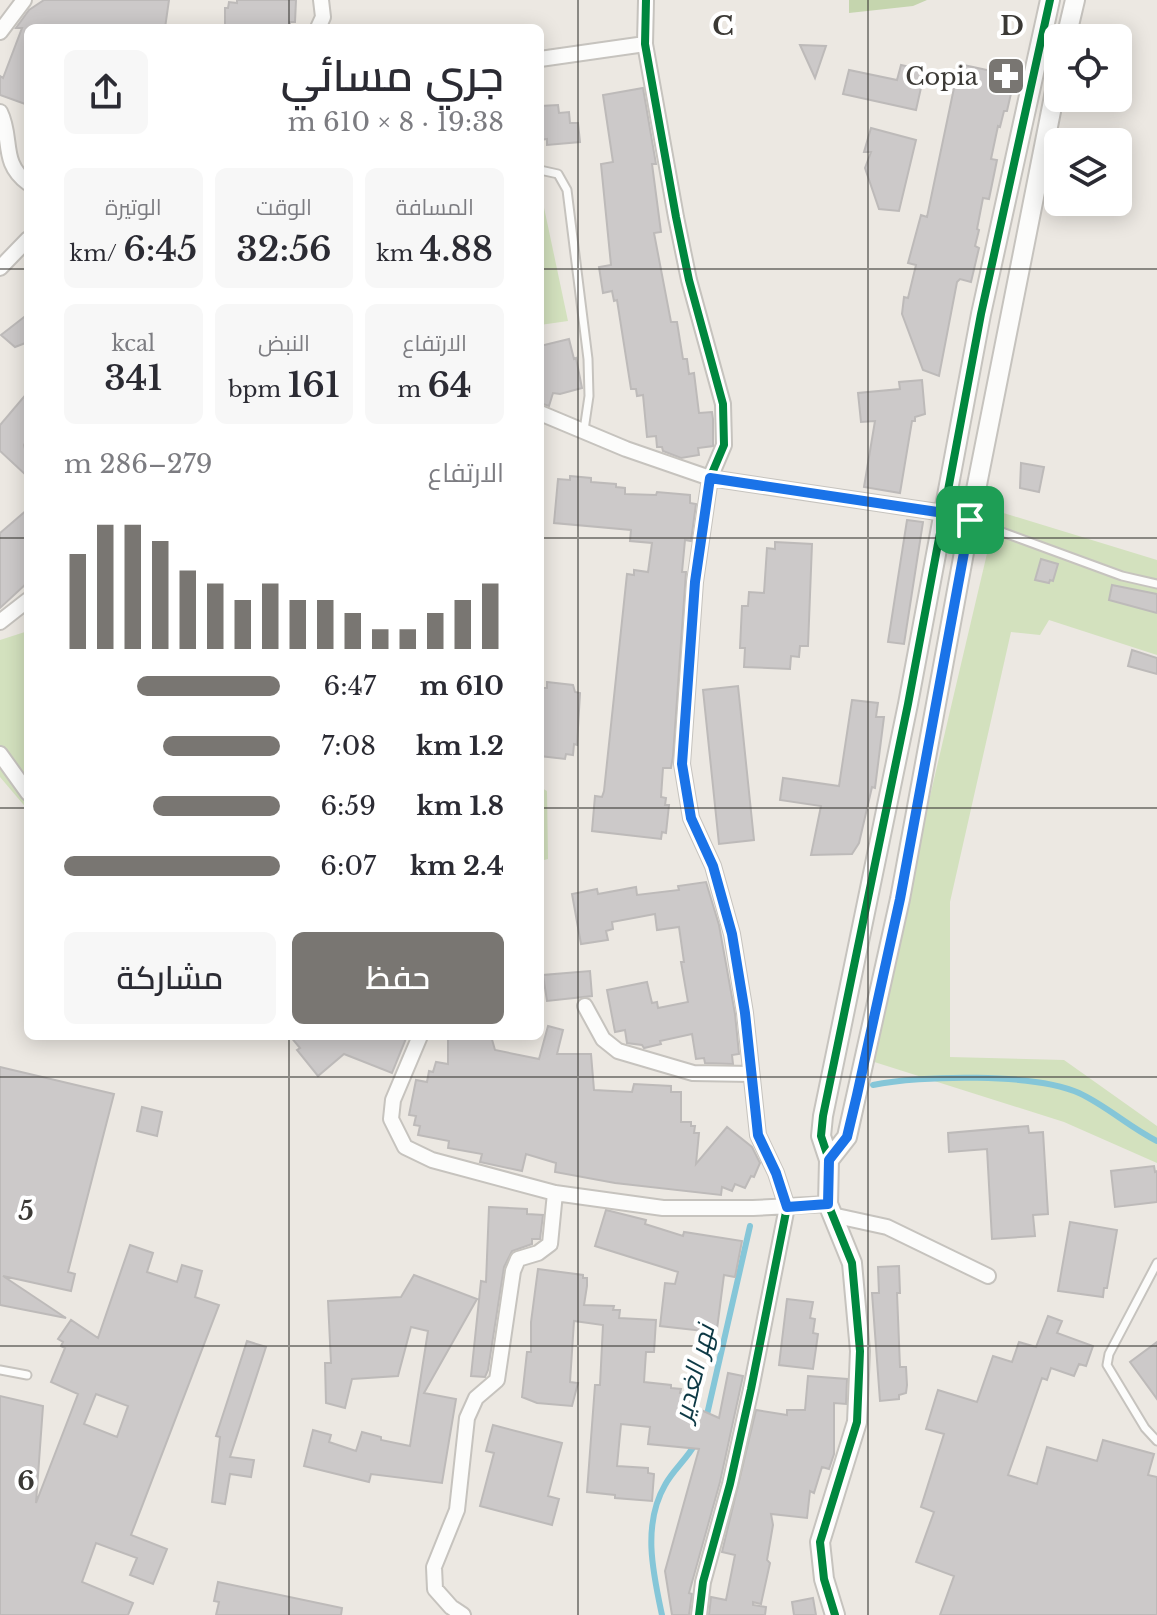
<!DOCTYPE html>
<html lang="ar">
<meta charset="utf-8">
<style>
:root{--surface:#fff;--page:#f7f7f7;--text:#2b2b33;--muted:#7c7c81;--accent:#797672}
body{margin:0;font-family:"Libre Baskerville",Cairo,serif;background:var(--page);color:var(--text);direction:rtl;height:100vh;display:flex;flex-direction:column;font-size:30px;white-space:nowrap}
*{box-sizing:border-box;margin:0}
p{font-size:26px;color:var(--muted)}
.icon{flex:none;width:44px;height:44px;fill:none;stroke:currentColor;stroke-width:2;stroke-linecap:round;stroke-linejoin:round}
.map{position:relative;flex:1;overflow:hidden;direction:ltr}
.sheet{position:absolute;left:24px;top:24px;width:520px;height:1016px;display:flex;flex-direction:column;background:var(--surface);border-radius:12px;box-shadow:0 4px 20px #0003;direction:rtl}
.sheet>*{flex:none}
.fabs{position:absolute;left:1044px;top:24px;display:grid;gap:16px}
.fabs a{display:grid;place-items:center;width:88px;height:88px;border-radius:12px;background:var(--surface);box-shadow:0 4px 20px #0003;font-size:40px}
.pin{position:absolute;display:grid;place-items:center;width:68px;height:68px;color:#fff;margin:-34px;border-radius:16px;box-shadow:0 4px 12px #0006}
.round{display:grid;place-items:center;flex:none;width:84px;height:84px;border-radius:12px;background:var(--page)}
.overview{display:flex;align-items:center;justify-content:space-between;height:136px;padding:0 40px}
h1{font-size:44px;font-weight:600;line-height:60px}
.figures{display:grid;grid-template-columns:repeat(3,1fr);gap:12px;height:136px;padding:8px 40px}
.figures div{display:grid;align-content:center;border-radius:12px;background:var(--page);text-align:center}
.figures b{font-size:34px;font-weight:600}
.figures small{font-size:22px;font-weight:400}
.figures p{font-size:22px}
.chart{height:224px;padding:16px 40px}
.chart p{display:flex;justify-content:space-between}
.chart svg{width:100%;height:144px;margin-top:8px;stroke:var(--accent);stroke-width:6}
.primary-button{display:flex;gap:16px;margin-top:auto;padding:16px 40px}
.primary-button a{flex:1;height:92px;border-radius:12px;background:var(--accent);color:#fff;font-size:32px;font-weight:600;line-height:92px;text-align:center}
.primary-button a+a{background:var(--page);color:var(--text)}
ul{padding:0 40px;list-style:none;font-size:26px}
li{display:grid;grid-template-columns:128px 96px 1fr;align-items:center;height:60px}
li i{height:20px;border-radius:10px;background:var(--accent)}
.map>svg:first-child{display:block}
.green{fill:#d3e1be}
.forest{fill:#c5d5ae}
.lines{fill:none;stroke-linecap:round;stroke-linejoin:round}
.stream{stroke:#85c6d8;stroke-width:6}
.building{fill:#ccc9c9;stroke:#bdbab9;stroke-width:2;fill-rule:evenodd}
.service-casing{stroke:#c6c3be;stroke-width:11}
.minor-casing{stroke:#c6c3be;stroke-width:18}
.tertiary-casing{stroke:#c6c3be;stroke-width:22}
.service{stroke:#fcfcfb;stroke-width:7}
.minor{stroke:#fcfcfb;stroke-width:14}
.tertiary{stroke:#fcfcfb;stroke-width:18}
.cycleway-casing{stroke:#fff;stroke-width:13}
.cycleway{stroke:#00873e;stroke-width:8}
.route-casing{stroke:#fff;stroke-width:16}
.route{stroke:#1a73e8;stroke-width:10}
.grid{fill:none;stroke:#3b3935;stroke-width:2;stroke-opacity:0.55}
.labels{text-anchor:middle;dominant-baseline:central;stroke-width:8;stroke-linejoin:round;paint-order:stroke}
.poi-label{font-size:24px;fill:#3b3935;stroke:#fff;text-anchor:end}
.water-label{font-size:26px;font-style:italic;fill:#0d3945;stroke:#fff}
.grid-label{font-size:26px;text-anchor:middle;font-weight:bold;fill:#3b3935;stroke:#fff;stroke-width:8;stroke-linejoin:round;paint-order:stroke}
</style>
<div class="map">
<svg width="1157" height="1615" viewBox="0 0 1157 1615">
<rect width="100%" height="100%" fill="#ece8e2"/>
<path class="green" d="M 542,198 L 568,321 L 540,325 L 540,199 Z
M 997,511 L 1157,560 L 1157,655 L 1049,620 L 1040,635 L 1011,632 L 950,902 L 950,1057 L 1064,1060 L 1157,1126 L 1157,1163 L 1064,1122 L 868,1060 Z
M 28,631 L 28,810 L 0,777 L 0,640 Z
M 540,787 L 547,791 L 548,859 L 540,861 Z"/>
<path class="forest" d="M 849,0 L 927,0 L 913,6 L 849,13 Z"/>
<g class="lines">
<path class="stream" d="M 873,1085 C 920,1075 1035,1073 1079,1093 C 1107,1106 1129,1127 1157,1141
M 706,1419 L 750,1226
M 662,1615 C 653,1573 642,1525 665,1485 C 673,1470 687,1459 695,1444"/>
</g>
<path class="building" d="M 44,0 L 169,0 L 165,28 L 28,28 L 28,105 L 0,95 L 0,76 L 3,78 L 22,28 L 16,28 L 29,10 Z
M 237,0 L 296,0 L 295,22 L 290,22 L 290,28 L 225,28 L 225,8 L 228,8 L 229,2 L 237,3 Z
M 800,45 L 826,46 L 815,78 Z
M 959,64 L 1015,76 L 1007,111 L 1004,111 L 1000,127 L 998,126 L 991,159 L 997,160 L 989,199 L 983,198 L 977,229 L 979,230 L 975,246 L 979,248 L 971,282 L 960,279 L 957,282 L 939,376 L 923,370 L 902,314 L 904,297 L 908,298 L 916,265 L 908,263 L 921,215 L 927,217 Z
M 901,65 L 925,70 L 916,110 L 843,94 L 849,70 L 897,80 Z
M 643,88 L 656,164 L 652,164 L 661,232 L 654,233 L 671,322 L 677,322 L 683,359 L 687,359 L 689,374 L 694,373 L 699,413 L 712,412 L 713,419 L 713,446 L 698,448 L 699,455 L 681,458 L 663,451 L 662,447 L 657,447 L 656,436 L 647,437 L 643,395 L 637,396 L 636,389 L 631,389 L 617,300 L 614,301 L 612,291 L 603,293 L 599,267 L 611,265 L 601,164 L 613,162 L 603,95 Z
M 558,105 L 559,113 L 569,112 L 570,123 L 578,123 L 580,142 L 547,145 L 547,139 L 540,140 L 540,106 Z
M 871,128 L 916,140 L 899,211 L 879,209 L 865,168 L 871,152 L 864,152 Z
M 28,314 L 28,342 L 15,347 L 1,335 Z
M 569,339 L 574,359 L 576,358 L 582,388 L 560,394 L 553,393 L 549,406 L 540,403 L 540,346 Z
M 922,380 L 925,414 L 915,417 L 915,421 L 912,421 L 900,493 L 864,487 L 875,421 L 861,422 L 858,393 L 900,389 L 899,382 Z
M 28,392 L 28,437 L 24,445 L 28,461 L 28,477 L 0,451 L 0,425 Z
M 1021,463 L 1044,467 L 1039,492 L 1020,488 Z
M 570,476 L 591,478 L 591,482 L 616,484 L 616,487 L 625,488 L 625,494 L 656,495 L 657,492 L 690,495 L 690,503 L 696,504 L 691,541 L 685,540 L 682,572 L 686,572 L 673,756 L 671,768 L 663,768 L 661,797 L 666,798 L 665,805 L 669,805 L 666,833 L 662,832 L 661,839 L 592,831 L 595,796 L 602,797 L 604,791 L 627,574 L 634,575 L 634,570 L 648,572 L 652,543 L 630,541 L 631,530 L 554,523 L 558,479 L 570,480 Z
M 28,509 L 28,582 L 0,608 L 0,533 Z
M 907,520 L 923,522 L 904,644 L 888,642 Z
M 775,542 L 812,544 L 808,646 L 800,646 L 799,657 L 791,656 L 790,669 L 744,667 L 745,648 L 740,648 L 742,606 L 748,606 L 749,592 L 764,593 L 767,548 L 775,549 Z
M 1041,559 L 1058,564 L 1053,581 L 1050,580 L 1049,583 L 1035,580 Z
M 1112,585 L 1157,594 L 1157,613 L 1109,600 Z
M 1132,650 L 1157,658 L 1157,674 L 1128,666 Z
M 547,682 L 573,685 L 575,692 L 580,693 L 577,745 L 574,744 L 573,755 L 566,754 L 565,759 L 540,756 L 540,694 L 543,694 L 543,688 L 547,688 Z
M 738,686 L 754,840 L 719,844 L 703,690 Z
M 852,700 L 878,703 L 876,717 L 884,717 L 875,788 L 872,787 L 859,843 L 852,854 L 811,855 L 821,806 L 780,800 L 783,778 L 839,786 Z
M 706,882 L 719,925 L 735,1014 L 739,1054 L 732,1055 L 733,1064 L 705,1063 L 704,1058 L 696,1059 L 692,1034 L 660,1041 L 661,1044 L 644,1048 L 642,1045 L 627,1043 L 625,1030 L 615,1032 L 607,990 L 647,982 L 652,1003 L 657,1002 L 658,1008 L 688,1002 L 681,962 L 684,962 L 679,927 L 657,930 L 655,914 L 612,922 L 613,929 L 606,931 L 608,940 L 581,944 L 572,894 L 597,889 L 598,894 L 636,887 L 637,895 L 679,890 L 678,886 Z
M 590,971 L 592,996 L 547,1001 L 543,975 Z
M 548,1026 L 563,1030 L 557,1054 L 591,1054 L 594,1090 L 632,1092 L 634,1084 L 671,1086 L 671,1092 L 681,1092 L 681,1122 L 691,1122 L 691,1126 L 695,1126 L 694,1133 L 699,1133 L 696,1164 L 727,1127 L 752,1147 L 760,1163 L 754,1177 L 751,1176 L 745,1188 L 735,1184 L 732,1191 L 722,1187 L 721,1195 L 615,1183 L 555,1172 L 556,1163 L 526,1154 L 522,1171 L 480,1162 L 482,1154 L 448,1148 L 449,1141 L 418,1135 L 420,1126 L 414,1125 L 416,1116 L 409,1115 L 416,1080 L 427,1082 L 429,1071 L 433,1072 L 436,1062 L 448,1064 L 448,1038 L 491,1036 L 495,1050 L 539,1059 Z
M 290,1036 L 407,1036 L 392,1073 L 344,1054 L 318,1076 L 297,1050 L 300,1048 Z
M 0,1067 L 114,1094 L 68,1272 L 75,1274 L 71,1291 L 3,1276 L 66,1318 L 0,1305 Z
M 142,1107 L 162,1112 L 157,1136 L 137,1131 Z
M 1028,1126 L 1029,1133 L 1043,1132 L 1048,1214 L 1033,1215 L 1035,1236 L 992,1239 L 987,1149 L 949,1152 L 948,1133 Z
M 1154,1166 L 1155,1172 L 1157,1171 L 1157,1202 L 1115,1207 L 1111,1171 Z
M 489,1207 L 527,1209 L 527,1214 L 543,1215 L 540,1239 L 532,1239 L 532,1244 L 512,1251 L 504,1267 L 488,1370 L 485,1377 L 471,1376 L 481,1281 L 486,1282 Z
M 606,1210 L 646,1220 L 645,1224 L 683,1236 L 684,1232 L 742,1241 L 735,1277 L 724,1275 L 717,1329 L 703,1328 L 703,1331 L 660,1326 L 665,1283 L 675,1284 L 678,1272 L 595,1246 Z
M 1070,1222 L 1117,1230 L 1107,1288 L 1104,1288 L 1103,1297 L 1058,1291 Z
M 130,1245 L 153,1253 L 147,1272 L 177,1282 L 182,1265 L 202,1271 L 195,1297 L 219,1305 L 131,1535 L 167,1549 L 153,1584 L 130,1575 L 137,1558 L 96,1543 L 82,1582 L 133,1603 L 128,1615 L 0,1615 L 0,1396 L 43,1406 L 36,1503 L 78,1394 L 51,1382 L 65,1348 L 61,1346 L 63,1342 L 58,1339 L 71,1320 L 98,1338 ZM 96,1394 L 128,1406 L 117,1437 L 84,1424 Z
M 899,1266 L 900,1293 L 897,1293 L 900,1367 L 906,1367 L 907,1385 L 906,1393 L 899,1395 L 899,1399 L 880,1401 L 872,1293 L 879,1293 L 878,1267 Z
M 538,1269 L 583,1275 L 583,1278 L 587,1278 L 587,1286 L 584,1305 L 614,1306 L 613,1310 L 620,1310 L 619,1318 L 656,1320 L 654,1352 L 646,1352 L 644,1382 L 671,1385 L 671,1388 L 681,1389 L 680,1393 L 689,1394 L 691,1397 L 692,1406 L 719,1418 L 728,1373 L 743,1376 L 720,1482 L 689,1593 L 692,1594 L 689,1615 L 672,1615 L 665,1571 L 699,1449 L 648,1444 L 650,1427 L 621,1424 L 617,1466 L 648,1468 L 648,1473 L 654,1474 L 652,1501 L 615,1498 L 615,1495 L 587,1492 L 595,1385 L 600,1385 L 603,1325 L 574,1321 L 570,1382 L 578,1383 L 572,1406 L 537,1403 L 522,1397 L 527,1352 L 531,1352 L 531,1322 Z
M 414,1275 L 477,1299 L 424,1393 L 456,1399 L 442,1483 L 371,1474 L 369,1482 L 304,1466 L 313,1430 L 331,1435 L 329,1442 L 356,1451 L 362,1432 L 381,1437 L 381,1440 L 410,1446 L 428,1331 L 411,1327 L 398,1376 L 352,1379 L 345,1408 L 326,1403 L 325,1363 L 331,1363 L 328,1301 L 401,1297 Z
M 787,1299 L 813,1302 L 810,1318 L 815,1319 L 813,1333 L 818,1334 L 813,1369 L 779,1365 Z
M 1048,1316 L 1062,1321 L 1057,1333 L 1093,1346 L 1086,1366 L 1079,1364 L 1074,1376 L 1051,1368 L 1047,1380 L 1042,1378 L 1008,1475 L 1037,1484 L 1047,1447 L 1097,1461 L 1103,1440 L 1154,1454 L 1148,1475 L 1157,1477 L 1157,1615 L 940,1615 L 954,1576 L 916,1562 L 934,1512 L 921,1507 L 944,1434 L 926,1429 L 938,1390 L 977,1402 L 993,1356 L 1012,1362 L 1019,1342 L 1036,1347 Z
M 247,1341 L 266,1347 L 230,1457 L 254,1460 L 251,1477 L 230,1474 L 225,1504 L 212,1502 L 220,1437 L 216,1436 Z
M 1157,1342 L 1157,1399 L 1130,1362 Z
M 808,1376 L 847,1379 L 846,1404 L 834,1403 L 834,1454 L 829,1469 L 822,1467 L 814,1493 L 810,1491 L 807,1518 L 771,1514 L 773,1525 L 767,1560 L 770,1563 L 761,1604 L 753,1602 L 753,1605 L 766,1607 L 765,1615 L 709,1615 L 711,1597 L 726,1600 L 735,1555 L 722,1552 L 756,1410 L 787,1415 L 787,1410 L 805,1410 Z
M 493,1425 L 562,1443 L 548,1496 L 559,1499 L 552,1525 L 480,1506 L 494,1453 L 486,1451 Z
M 218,1582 L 342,1608 L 341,1615 L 216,1615 L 219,1602 L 214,1601 Z
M 813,1598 L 816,1615 L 794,1615 L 792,1602 Z"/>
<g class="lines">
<g class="service-casing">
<path id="service" d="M 540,170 L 558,174 L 567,190 L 588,359 L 589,396 L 584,430
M 972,521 L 1122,576 L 1157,584
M 1157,1263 L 1109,1354 L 1107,1365 L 1145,1428 L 1157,1441
M 0,1370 L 27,1375"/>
</g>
<g class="minor-casing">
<path id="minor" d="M 646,0 L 645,44 L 676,217 L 689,280 L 723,404 L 724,445 L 710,478 L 695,582 L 682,764 L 691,818 L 713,866 L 732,934 L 745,1013 L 758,1135 L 776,1173 L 787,1207 L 751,1389 L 730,1484 L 703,1582 L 699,1615
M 318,28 L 323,17 L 321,0
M 0,32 L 24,0
M 540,59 L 645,44
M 0,112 C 13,138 0,163 28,183
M 0,268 L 28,239
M 540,413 L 626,449 L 710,478 L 944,513 L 970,520
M 0,622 L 28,600
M 0,754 L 28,793
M 585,1006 L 603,1039 L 618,1051 L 693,1073 L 751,1074
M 420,1036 L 393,1100 L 391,1119 L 405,1147 L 432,1160 L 555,1193 L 663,1208 L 753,1208 L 828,1204
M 832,1215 L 887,1227 L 988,1276
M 463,1615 L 451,1607 L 435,1589 L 434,1567 L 457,1510 L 467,1418 L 476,1398 L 497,1380 L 513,1271 L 518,1259 L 538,1253 L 550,1244 L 555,1193"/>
</g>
<g class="tertiary-casing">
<path id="tertiary" d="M 1066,38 L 1075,0
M 829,1160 L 847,1137 L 900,899 L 970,520 L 1058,76
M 835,1615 L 824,1579 L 820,1542 L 857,1422 L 860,1351 L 852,1263 L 828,1204 L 829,1160 L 821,1136 L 823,1116 L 908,704 L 981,314 L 1050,0"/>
</g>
<use href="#service" class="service"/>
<use href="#minor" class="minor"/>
<use href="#tertiary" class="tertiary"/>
<g class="cycleway-casing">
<path id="cycleway" d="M 646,0 L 645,44 L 676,217 L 689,280 L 723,404 L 724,445 L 710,478 L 695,582 L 682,764 L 691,818 L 713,866 L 732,934 L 745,1013 L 758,1135 L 776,1173 L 787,1207 L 751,1389 L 730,1484 L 703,1582 L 699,1615
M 835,1615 L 824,1579 L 820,1542 L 857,1422 L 860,1351 L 852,1263 L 828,1204 L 829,1160 L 821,1136 L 823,1116 L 908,704 L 981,314 L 1050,0"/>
</g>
<use href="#cycleway" class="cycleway"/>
</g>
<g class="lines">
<g class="route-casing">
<path id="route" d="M 710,478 L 944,513 L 970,520 L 900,899 L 857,1095 L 847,1137 L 829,1160 L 828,1204 L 787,1207 L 776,1173 L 758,1135 L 745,1013 L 732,934 L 713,866 L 691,818 L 682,764 L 695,582 Z"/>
</g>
<use href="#route" class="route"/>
</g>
<path class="grid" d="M 289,0 L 289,28M 578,0 L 578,1615M 868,0 L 868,1615M 0,269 L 28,269M 540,269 L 1157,269M 0,538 L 28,538M 540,538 L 1157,538M 0,808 L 28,808M 540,808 L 1157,808M 289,1036 L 289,1615M 0,1077 L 1157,1077M 0,1346 L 1157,1346"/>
<defs>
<g id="pharmacy-square" transform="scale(2)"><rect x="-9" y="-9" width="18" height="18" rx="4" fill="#797672" stroke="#fff"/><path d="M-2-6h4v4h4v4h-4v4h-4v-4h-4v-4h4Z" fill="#fff"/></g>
</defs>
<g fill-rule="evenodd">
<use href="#pharmacy-square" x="1006" y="76"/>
</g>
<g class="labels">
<g class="poi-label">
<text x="978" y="76">Copia</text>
</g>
<g class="water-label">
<text transform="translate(694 1373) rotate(-76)">نهر الغدير</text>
</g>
</g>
<g class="grid-label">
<text x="723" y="35">C</text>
<text x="1012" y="35">D</text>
<text x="26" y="1220">5</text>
<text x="26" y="1490">6</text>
</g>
</svg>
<div class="fabs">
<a><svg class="icon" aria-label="locate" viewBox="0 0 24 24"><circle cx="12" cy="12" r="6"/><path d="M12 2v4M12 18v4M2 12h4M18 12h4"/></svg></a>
<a><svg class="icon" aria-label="layers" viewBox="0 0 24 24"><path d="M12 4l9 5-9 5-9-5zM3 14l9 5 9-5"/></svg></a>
</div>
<div class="pin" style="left:970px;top:520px;background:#1e9e55"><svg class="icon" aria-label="arrive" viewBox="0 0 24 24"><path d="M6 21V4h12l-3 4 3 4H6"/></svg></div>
<section class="sheet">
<div class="overview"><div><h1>جري مسائي</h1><p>19:38 · 8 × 610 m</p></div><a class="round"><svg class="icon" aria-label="share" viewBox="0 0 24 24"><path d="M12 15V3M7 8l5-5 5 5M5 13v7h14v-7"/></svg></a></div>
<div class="figures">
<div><p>المسافة</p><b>4.88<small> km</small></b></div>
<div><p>الوقت</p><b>32:56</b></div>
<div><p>الوتيرة</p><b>6:45<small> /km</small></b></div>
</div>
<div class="figures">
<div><p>الارتفاع</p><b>64<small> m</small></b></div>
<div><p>النبض</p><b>161<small> bpm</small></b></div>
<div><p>kcal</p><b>341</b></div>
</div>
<div class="chart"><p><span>الارتفاع</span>279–286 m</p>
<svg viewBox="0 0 160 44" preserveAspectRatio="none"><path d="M5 44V15M15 44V6M25 44V6M35 44V11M45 44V20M55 44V24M65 44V29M75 44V24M85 44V29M95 44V29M105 44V33M115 44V38M125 44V38M135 44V33M145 44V29M155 44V24"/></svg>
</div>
<ul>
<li><b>610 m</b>6:47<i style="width:66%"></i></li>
<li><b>1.2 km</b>7:08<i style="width:54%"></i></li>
<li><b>1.8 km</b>6:59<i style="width:59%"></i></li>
<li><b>2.4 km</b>6:07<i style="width:100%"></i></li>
</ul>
<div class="primary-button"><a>حفظ</a><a>مشاركة</a></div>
</section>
</div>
